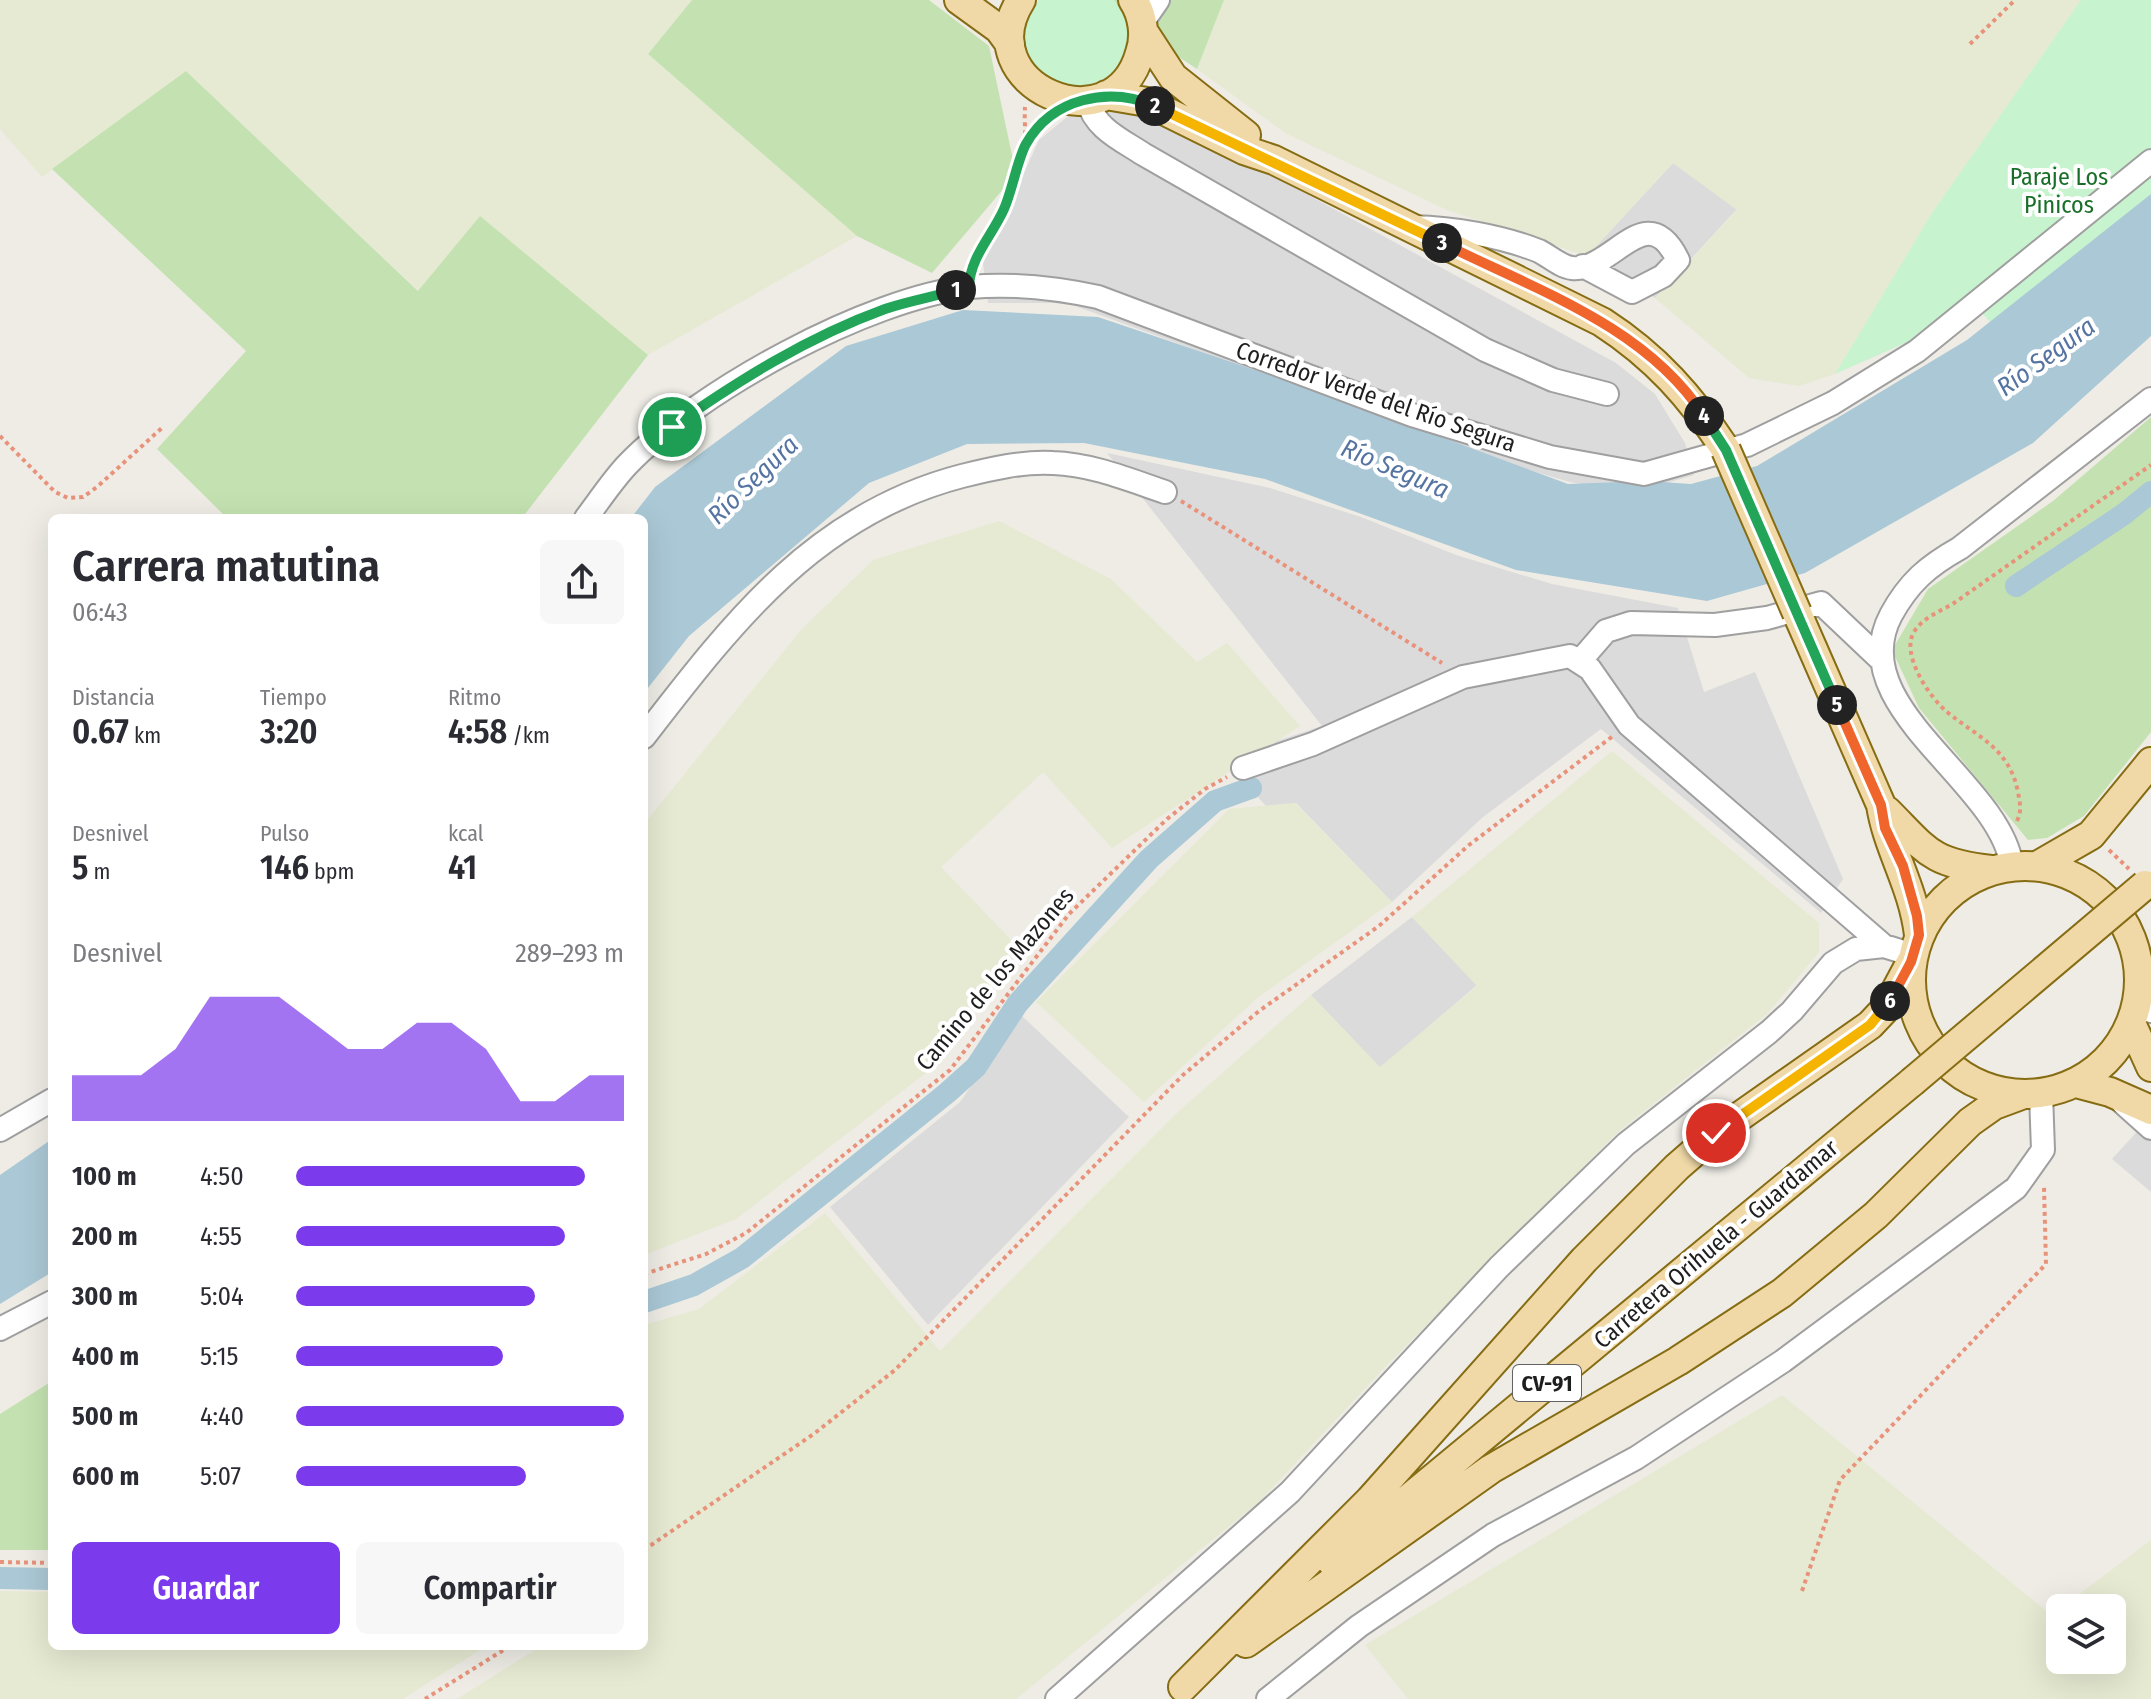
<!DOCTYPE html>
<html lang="es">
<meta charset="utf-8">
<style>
:root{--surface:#fff;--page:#f7f7f7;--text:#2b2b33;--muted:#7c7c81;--accent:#7c3aed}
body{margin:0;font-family:"Fira Sans Condensed",sans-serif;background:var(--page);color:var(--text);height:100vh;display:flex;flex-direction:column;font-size:30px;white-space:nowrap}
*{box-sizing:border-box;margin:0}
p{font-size:26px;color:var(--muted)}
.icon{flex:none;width:44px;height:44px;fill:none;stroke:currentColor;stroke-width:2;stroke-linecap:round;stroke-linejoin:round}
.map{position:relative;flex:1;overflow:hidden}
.drawer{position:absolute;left:48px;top:514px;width:600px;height:1136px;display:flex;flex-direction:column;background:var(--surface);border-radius:12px;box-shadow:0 8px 32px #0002}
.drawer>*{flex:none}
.controls{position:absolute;left:2046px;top:1594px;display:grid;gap:16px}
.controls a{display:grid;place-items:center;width:80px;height:80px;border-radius:12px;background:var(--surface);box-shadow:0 8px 32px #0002;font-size:40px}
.pin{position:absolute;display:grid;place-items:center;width:68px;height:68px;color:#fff;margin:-34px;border:4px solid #fff;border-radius:50%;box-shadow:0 2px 8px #0007}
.km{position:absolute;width:40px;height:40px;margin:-20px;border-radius:50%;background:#222;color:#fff;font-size:22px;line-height:40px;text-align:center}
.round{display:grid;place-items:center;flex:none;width:84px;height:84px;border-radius:12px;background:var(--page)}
.head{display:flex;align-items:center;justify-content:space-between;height:136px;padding:0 24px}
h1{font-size:44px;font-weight:600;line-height:60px}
.metrics{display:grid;grid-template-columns:repeat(3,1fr);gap:12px;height:136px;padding:8px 24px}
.metrics div{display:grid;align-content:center}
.metrics b{font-size:34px;font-weight:600}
.metrics small{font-size:22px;font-weight:400}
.metrics p{font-size:22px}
.chart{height:224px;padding:16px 24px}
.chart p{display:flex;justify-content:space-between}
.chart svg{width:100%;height:144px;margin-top:8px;fill:var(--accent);opacity:.7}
.primary-button{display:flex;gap:16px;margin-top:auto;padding:16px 24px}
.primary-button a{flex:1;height:92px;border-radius:12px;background:var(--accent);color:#fff;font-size:32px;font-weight:600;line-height:92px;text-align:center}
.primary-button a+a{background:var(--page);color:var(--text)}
ul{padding:0 24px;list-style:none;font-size:26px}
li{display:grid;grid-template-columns:128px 96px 1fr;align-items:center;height:60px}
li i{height:20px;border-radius:10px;background:var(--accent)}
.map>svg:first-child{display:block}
.residential{fill:#dcdbdb}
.farmland{fill:#e6ead2}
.grass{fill:#c4e2b1}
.park{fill:#c7f3cf}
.water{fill:#abc8d6}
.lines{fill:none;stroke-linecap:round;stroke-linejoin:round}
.canal{stroke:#abc8d6;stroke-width:22}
.minor-casing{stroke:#9f9f9f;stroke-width:26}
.major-casing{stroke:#866c12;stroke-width:32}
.path{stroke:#e9927b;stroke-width:4;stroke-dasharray:4 4;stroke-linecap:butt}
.minor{stroke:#fff;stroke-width:22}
.major{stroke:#f0d9a7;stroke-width:28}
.major-bridge-casing{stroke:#866c12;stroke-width:32;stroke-linecap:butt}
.major-bridge{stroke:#f0d9a7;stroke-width:28}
.split-1-casing{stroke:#fff;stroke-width:16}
.split-2-casing{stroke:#fff;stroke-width:16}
.split-3-casing{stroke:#fff;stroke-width:16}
.split-4-casing{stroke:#fff;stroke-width:16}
.split-5-casing{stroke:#fff;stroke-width:16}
.split-6-casing{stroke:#fff;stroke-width:16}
.split-7-casing{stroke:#fff;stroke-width:16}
.split-1{stroke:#22a559;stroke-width:10}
.split-2{stroke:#22a559;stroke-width:10}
.split-3{stroke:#f5b400;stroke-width:10}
.split-4{stroke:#f0652b;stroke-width:10}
.split-5{stroke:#22a559;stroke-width:10}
.split-6{stroke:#f0652b;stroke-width:10}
.split-7{stroke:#f5b400;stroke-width:10}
.labels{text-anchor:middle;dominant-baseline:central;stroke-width:8;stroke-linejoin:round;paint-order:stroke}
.shield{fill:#fff;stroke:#626262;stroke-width:2}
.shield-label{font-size:22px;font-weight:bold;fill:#1e1e1e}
.park-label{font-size:24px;fill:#196f29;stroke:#fff}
.street-label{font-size:24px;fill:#1e1e1e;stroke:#fff}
.water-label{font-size:26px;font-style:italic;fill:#5674a2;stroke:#fff}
</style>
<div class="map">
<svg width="2151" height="1699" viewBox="0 0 2151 1699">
<rect width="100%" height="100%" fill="#eeece5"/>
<path class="residential" d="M 1124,106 L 1169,119 L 1616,363 L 1655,394 L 1685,443 L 1694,475 L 1653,487 L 1611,490 L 1570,482 L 1521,468 L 1067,303 L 988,303 L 983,263 L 1039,140 L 1072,113 Z
M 1673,163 L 1737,209 L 1655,298 L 1587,256 Z
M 1107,453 L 1270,488 L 1361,517 L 1456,555 L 1552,584 L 1678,608 L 1704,692 L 1755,672 L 1843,879 L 1821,913 L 1601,729 L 1483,817 L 1392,902 L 1296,803 L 1266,806 L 1223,759 L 1322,726 Z
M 1412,917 L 1477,985 L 1380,1068 L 1311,995 Z
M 1021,1015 L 1129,1117 L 928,1325 L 830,1207 L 960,1102 Z
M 2145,1123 L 2151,1128 L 2151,1192 L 2112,1159 Z"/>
<path class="farmland" d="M 0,0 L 692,0 L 648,54 L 857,236 L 648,355 L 480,216 L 419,291 L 186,71 L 42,177 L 0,129 Z
M 1224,0 L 2081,0 L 1932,213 L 1835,374 L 1799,386 L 1749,378 L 1655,298 L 1737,210 L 1673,163 L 1587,256 L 1447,210 L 1285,133 L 1197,69 Z
M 999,521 L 1111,579 L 1197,662 L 1227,643 L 1300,726 L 1112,848 L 1043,772 L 941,867 L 1017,946 L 944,1059 L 736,1219 L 644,1255 L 644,824 L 801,630 L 873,560 Z
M 1612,751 L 1819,923 L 1819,952 L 1768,1013 L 1618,1132 L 1388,1364 L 1258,1503 L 1016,1699 L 457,1699 L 541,1646 L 644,1646 L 644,1325 L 699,1309 L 825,1213 L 940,1351 L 1179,1111 L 1311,995 L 1380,1067 L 1477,986 L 1412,917 Z
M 1295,803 L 1392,902 L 1256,999 L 1144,1102 L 1036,1002 L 1229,809 Z
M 1782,1395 L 2051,1615 L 2060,1609 L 2060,1660 L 2112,1660 L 2112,1608 L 2061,1608 L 2151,1540 L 2151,1699 L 1408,1699 L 1365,1645 Z
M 0,1591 L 52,1592 L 52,1646 L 486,1646 L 403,1699 L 0,1699 Z"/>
<path class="grass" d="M 692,0 L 929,0 L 989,46 L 1016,174 L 932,273 L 857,236 L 648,54 Z
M 1092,0 L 1224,0 L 1197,69 Z
M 186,71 L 418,291 L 480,216 L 648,355 L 522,518 L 227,518 L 157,449 L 246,351 L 52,169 Z
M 2151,417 L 2151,732 L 2084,816 L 2047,838 L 2028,840 L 1919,708 L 1892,650 L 1928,589 L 2053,501 Z
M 52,1381 L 52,1550 L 0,1550 L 0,1414 Z"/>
<path class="park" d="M 1039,0 L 1114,0 C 1167,66 1059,129 1028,52 C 1021,33 1026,15 1039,0 Z
M 2081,0 L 2151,0 L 2151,230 L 2004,339 L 1980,310 L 1835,374 L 1932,213 Z"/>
<path class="water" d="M 2151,194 L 2151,336 L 2033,443 L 1805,573 L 1707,601 L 1516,570 L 1265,479 L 1084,443 L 967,444 L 869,483 L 689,636 L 644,693 L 644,518 L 631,518 L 655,487 L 846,346 L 963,310 L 1098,317 L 1323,393 L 1568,484 L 1647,481 L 1691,484 L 1757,466 L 1967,340 Z
M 52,1139 L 52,1272 L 0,1304 L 0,1175 Z"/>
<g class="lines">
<path class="canal" d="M 2016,586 L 2124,514 L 2151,492
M 644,1302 L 694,1285 L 742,1258 L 947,1093 L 976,1067 L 1018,1003 L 1149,859 L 1215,801 L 1251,788
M 0,1578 L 52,1579"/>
<g class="minor-casing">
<path id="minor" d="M 1142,23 L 1158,0
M 1088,101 C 1094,128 1122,140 1143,154 L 1485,350 L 1553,380 L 1607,394
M 1413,227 C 1454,228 1501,236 1539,251 C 1549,256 1561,267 1572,268 C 1613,272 1646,195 1678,260 L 1663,276 L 1632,292 L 1583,266
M 586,518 C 599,501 612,481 627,465 C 698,391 868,298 970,287 C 1013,283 1056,288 1098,297 L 1412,415 L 1550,457 L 1644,474 L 1747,445 L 1833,403 L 1917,351 L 2151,161
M 1580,661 L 1606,631 L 1631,623 L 1715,625 L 1767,618 L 1821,603 L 1879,658
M 644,737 C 733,622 815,514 962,476 C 990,469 1024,461 1053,463 C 1091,464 1130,480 1165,492
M 1243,768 L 1313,744 L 1463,677 L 1570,656 L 1590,669 L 1629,725 L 1884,946 L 1913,955
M 2012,866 C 1999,780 1842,707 1891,615 C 1909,582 1928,566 1960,548 L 2151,399
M 2136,1008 L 2151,1011
M 2123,1103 L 2151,1128
M 0,1130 L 52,1100
M 0,1329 L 52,1302
M 1057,1699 L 1290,1492 L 1499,1267 L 1626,1144 L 1769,1032 L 1792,1011 L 1833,963 L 1856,949 L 1884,946
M 1268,1699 L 1359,1626 L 1493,1535 L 1636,1458 L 1783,1361 L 2016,1188 L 2043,1150 L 2041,1094"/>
</g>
<g class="major-casing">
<path id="major" d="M 959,0 L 999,29 L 1010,44
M 1021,0 C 967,85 1113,149 1140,53 C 1146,36 1143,15 1133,0
M 1143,31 L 1173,77 L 1246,135
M 1106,95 L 1147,102 L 1244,150 L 1274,160 L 1602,322 C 1656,357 1691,397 1726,450
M 1797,613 L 1881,805 C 1888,850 1913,885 1919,935
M 1887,811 C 1927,851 1930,863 1991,870
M1911 980a114 114 0 1 1 228 0a114 114 0 1 1-228 0Z
M 2037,866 L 2091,835 L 2151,762
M 2131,1023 L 2151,1067
M 2076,1083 L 2110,1092 L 2151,1110
M 1332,1562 L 1912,1082
M 1246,1643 L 1491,1469 L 1678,1361 L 1782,1293 L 1876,1215 L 1970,1122 L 1994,1105 L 2021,1095
M 1183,1687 L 1370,1500 L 1584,1260 L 1677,1167 L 1716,1133 L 1870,1025 L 1887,1007 L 1911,962"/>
</g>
<path class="path" d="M 1970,44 L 2015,0
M 1025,145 L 1050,117
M 972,266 C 992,230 1022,188 1025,145 C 1026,132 1024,120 1025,107
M 0,436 L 55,492 L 68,498 L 83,497 L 97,487 L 164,426
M 1181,501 L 1442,663
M 2017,821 C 2022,810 2020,804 2018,792 C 2009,748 1979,738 1947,712 C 1930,698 1900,654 1914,632 C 1922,618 1941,611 1954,603 L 2151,465
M 2109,850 L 2129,869
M 644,1274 L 706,1254 L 746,1233 L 950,1070 L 1069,914 L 1167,819 L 1205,789 L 1227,777
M 644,1550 L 815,1433 L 895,1370 L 1183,1075 L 1259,1011 L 1379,926 L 1469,845 L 1613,736
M 0,1562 L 52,1563
M 1802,1591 L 1840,1480 L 2046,1264 L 2044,1187
M 425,1699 L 510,1646"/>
<use href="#minor" class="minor"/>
<use href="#major" class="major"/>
<g class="major-bridge-casing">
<path id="major-bridge" d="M 1726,450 L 1797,613
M 1912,1082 L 2145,885"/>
</g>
<use href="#major-bridge" class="major-bridge"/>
</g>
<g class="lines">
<g class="split-1-casing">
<path id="split-1" d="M 672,427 C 739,380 808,337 885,309 C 908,301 933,297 956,290"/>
</g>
<g class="split-2-casing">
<path id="split-2" d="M 956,290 L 969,287 C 970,257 992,236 1004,209 C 1012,191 1018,158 1026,144 C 1052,98 1109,86 1155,106"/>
</g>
<g class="split-3-casing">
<path id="split-3" d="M 1155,106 L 1442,243"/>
</g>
<g class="split-4-casing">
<path id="split-4" d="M 1442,243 C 1534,289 1646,326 1704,416"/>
</g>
<g class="split-5-casing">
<path id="split-5" d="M 1704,416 L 1726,450 L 1837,705"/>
</g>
<g class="split-6-casing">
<path id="split-6" d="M 1837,705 L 1881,805 L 1885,828 L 1903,866 L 1917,916 L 1919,935 L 1911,962 L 1890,1001"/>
</g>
<g class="split-7-casing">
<path id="split-7" d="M 1716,1133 L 1870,1025 L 1890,1001"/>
</g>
<use href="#split-1" class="split-1"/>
<use href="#split-2" class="split-2"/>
<use href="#split-3" class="split-3"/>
<use href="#split-4" class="split-4"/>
<use href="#split-5" class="split-5"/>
<use href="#split-6" class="split-6"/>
<use href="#split-7" class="split-7"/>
</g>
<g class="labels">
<rect class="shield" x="1513" y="1365" width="68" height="36" rx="6"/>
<g class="shield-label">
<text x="1547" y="1383">CV-91</text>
</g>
<g class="park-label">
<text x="2059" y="177">Paraje Los<tspan x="2059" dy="28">Pinicos</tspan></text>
</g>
<g class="street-label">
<text transform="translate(1376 397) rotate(19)">Corredor Verde del Río Segura</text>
<text transform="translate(995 979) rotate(-50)">Camino de los Mazones</text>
<text transform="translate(1716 1244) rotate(-40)">Carretera Orihuela - Guardamar</text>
</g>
<g class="water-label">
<text transform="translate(2046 357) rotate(-36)">Río Segura</text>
<text transform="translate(1395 469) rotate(23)">Río Segura</text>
<text transform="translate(753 480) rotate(-44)">Río Segura</text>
</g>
</g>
</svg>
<div class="controls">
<a><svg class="icon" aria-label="layers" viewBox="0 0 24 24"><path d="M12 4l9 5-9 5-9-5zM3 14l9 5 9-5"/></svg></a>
</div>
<div class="pin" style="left:672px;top:427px;background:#1e9e55"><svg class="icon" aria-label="arrive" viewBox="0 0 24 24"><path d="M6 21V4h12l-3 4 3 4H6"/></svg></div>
<div class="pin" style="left:1716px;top:1133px;background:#d93025"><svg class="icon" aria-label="check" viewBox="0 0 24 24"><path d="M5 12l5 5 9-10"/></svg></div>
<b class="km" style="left:956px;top:290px">1</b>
<b class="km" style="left:1155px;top:106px">2</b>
<b class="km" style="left:1442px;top:243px">3</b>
<b class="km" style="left:1704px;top:416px">4</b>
<b class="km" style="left:1837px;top:705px">5</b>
<b class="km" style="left:1890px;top:1001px">6</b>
<section class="drawer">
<div class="head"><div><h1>Carrera matutina</h1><p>06:43</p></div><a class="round"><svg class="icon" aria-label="share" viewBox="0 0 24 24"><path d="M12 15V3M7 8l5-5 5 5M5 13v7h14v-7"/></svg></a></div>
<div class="metrics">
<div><p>Distancia</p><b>0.67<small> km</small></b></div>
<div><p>Tiempo</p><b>3:20</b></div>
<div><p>Ritmo</p><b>4:58<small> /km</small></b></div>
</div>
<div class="metrics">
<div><p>Desnivel</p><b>5<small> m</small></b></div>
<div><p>Pulso</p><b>146<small> bpm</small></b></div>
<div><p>kcal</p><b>41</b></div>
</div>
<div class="chart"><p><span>Desnivel</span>289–293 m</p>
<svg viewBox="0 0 160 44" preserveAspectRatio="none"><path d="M0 44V30L10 30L20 30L30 22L40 6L50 6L60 6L70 14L80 22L90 22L100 14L110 14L120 22L130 38L140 38L150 30L160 30V44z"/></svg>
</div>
<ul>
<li><b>100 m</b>4:50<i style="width:88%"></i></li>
<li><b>200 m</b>4:55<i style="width:82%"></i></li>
<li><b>300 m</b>5:04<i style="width:73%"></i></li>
<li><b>400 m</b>5:15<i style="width:63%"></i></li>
<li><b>500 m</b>4:40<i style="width:100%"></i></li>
<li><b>600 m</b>5:07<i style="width:70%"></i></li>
</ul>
<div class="primary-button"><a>Guardar</a><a>Compartir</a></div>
</section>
</div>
